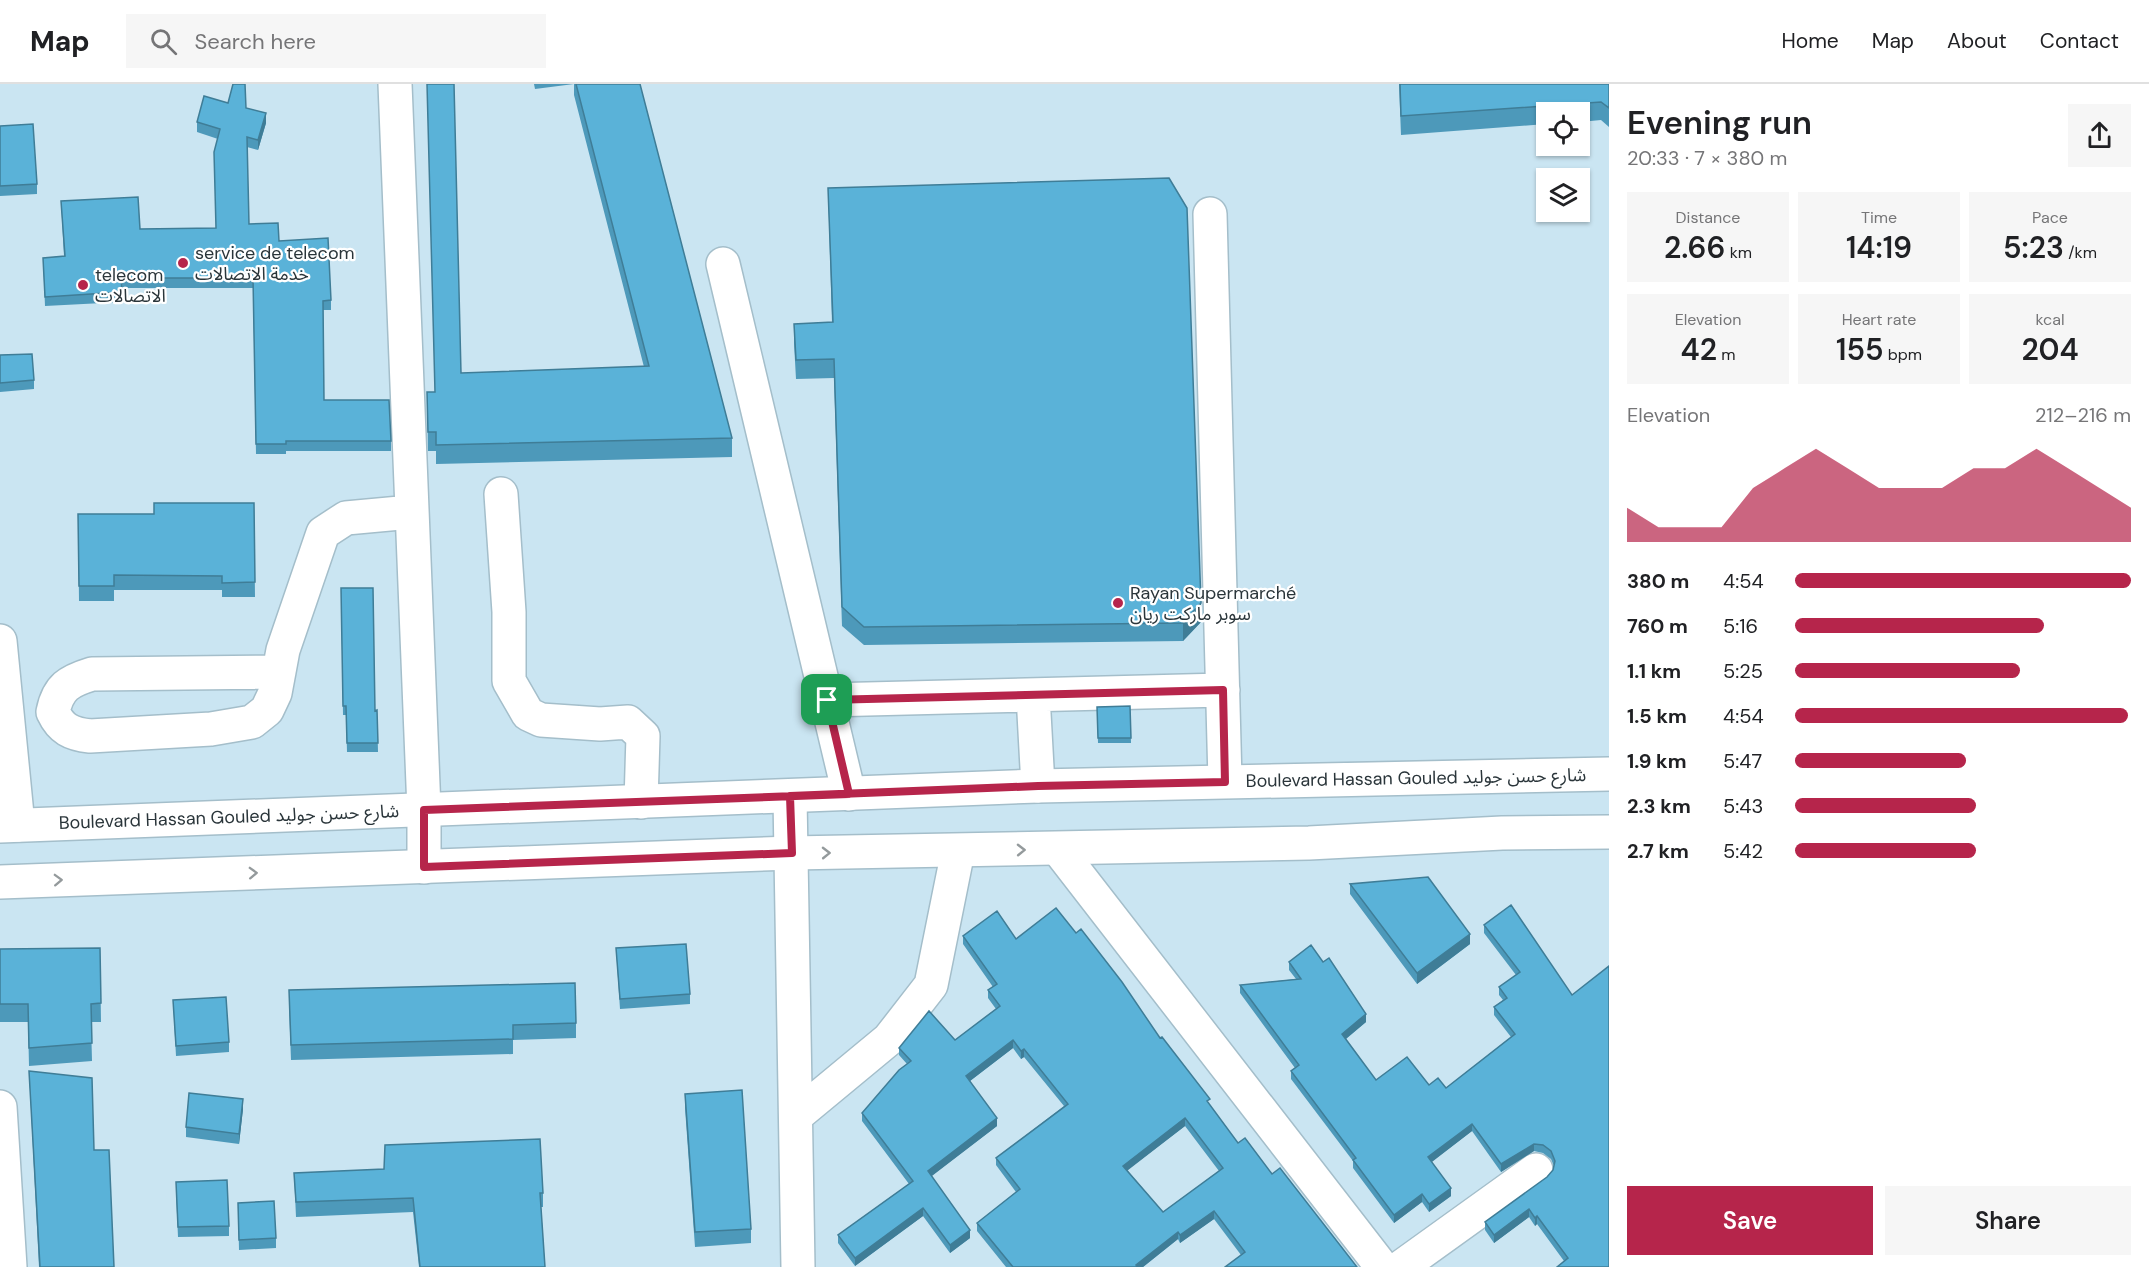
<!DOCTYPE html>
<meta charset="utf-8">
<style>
:root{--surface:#fff;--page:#f6f6f6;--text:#202124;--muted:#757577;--line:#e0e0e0;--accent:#b6254b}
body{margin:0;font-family:"DM Sans","Noto Sans Arabic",sans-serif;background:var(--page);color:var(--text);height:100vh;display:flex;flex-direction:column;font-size:22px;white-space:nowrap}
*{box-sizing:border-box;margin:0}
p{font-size:20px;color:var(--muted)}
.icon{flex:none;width:33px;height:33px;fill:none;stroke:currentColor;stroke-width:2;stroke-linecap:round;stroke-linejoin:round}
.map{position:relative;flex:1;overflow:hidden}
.details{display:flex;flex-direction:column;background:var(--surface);width:540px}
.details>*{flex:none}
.controls{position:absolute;left:1536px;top:18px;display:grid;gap:12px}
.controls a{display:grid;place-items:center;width:54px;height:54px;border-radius:0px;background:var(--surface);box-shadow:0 2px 4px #0004;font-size:30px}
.pin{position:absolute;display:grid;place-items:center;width:51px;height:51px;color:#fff;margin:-26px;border-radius:12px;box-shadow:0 3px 9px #0006}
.round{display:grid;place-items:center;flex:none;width:63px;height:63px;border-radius:0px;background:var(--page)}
.headline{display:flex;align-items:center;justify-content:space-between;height:102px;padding:0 18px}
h1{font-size:33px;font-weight:600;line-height:45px}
.metrics{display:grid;grid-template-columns:repeat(3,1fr);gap:9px;height:102px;padding:6px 18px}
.metrics div{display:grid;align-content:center;border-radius:0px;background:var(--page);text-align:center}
.metrics b{font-size:30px;font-weight:600}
.metrics small{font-size:16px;font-weight:400}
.metrics p{font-size:16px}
.chart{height:168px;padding:12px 18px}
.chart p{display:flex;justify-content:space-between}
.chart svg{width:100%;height:108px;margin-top:6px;fill:var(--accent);opacity:.7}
.cta{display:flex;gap:12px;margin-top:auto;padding:12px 18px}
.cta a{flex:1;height:69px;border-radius:0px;background:var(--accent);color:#fff;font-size:24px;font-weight:600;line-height:69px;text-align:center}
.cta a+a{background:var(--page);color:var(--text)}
ul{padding:0 18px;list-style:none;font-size:20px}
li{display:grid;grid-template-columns:96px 72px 1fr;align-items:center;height:45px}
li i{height:15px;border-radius:8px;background:var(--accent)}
header{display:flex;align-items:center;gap:36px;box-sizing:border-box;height:84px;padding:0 30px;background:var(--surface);border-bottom:2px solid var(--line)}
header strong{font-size:28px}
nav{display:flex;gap:33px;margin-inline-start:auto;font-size:21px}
.search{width:420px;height:54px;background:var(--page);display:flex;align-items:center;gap:15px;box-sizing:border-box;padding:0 21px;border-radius:0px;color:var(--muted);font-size:22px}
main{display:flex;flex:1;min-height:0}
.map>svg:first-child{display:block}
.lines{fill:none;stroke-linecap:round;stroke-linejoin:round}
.minor-casing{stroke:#a4beca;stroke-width:36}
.major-casing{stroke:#a4beca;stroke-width:36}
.minor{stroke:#fff;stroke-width:33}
.major{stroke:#fff;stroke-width:33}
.wall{fill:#4d99ba;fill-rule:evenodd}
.shaded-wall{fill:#3f7d97}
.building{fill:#5ab2d8;stroke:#3f7d97;stroke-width:1.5;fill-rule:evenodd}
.oneway{stroke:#949a9c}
.route-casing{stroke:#fff;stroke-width:12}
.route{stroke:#b6254b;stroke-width:8}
.poi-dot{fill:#b6254b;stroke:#fff;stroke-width:2}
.labels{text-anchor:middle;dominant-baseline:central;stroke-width:4.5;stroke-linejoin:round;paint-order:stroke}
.poi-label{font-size:18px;fill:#2a353a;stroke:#fff;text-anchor:start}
.street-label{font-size:18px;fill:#2a353a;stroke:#fff}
</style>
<header>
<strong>Map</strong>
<div class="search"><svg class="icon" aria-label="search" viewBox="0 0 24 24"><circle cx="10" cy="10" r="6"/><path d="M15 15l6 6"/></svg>Search here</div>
<nav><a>Home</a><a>Map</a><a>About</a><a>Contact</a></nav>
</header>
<main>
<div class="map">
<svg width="1609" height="1183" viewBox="0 0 1609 1183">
<rect width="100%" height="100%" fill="#cae5f2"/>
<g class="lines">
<g class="minor-casing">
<path id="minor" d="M 395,0 L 424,726 L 424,783
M 1210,130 L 1225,697
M 723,180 L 849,710
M 501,410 L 509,528 L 509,597 L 528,630 L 541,636 L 600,640 L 628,638 L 643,652 L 641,718
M 0,557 L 18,741
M 279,588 L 92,590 C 69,597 58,603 53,628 C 61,645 71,650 90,652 L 211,645 L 252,638 L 267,626 L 275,609 L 283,566 L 323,449 L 346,434 L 411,428
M 1033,611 L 1038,702
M 827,616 L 1223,606
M 790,713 L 798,1183
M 1058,765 L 1382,1183
M 0,1023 L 10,1183
M 796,1032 L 889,955 L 931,901 L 958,767
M 1401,1183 L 1536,1086"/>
</g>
<g class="major-casing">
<path id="major" d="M 0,742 L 1038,702 L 1609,690
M 0,798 L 792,769 L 1309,759 L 1502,749 L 1609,748"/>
</g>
<use href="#minor" class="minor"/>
<use href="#major" class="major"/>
</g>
<path class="wall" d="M 534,0 L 640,0 L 732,354 L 732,373 L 436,380 L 436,367 L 428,367 L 427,308 L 434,308 L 644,283 L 574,11 L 574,0 L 535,5 Z
M 1399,0 L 1609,0 L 1609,43 L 1601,36 L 1580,38 L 1580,28 L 1546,28 L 1546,40 L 1401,51 Z
M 246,24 L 266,39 L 258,66 L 247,63 L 249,140 L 279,157 L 331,216 L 331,226 L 323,226 L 324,316 L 391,357 L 391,367 L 286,367 L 286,370 L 256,370 L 253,204 L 122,204 L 122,218 L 45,222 L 43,174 L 64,172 L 61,117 L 140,145 L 216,144 L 218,55 L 197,48 L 197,38 Z
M 0,42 L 37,100 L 37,110 L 0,112 Z
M 828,104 L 1201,538 L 1183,557 L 864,561 L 842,542 L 834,294 L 796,295 L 794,259 L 794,240 L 832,239 Z
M 0,271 L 34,296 L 34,305 L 0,308 Z
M 254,419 L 255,513 L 222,513 L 222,506 L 114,506 L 114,517 L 79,517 L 78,430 L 154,430 Z
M 341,504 L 375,627 L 377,626 L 378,668 L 347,668 L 346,631 L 343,631 Z
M 1130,622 L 1131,659 L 1098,659 L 1097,623 Z
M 1350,800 L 1470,860 L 1417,900 L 1350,810 Z
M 1484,841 L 1572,911 L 1609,1183 L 1564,1177 L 1537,1140 L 1535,1142 L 1529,1133 L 1494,1159 L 1485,1146 L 1485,1138 L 1547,1093 L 1553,1086 L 1554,1082 L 1551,1075 L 1543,1069 L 1534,1067 L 1501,1088 L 1472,1047 L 1431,1078 L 1451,1112 L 1429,1128 L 1422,1118 L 1394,1139 L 1353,1084 L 1353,1077 L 1291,995 L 1291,987 L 1295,984 L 1240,909 L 1240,901 L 1296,895 L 1289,886 L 1289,878 L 1366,938 L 1346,955 L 1376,996 L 1429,1001 L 1446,1004 L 1511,953 L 1494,931 L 1494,923 L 1503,916 L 1499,911 L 1499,903 L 1516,891 L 1484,849 Z
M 1076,849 L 1160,954 L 1238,1059 L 1272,1090 L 1357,1183 L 1241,1171 L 1214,1135 L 1180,1159 L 1178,1155 L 1143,1183 L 1006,1183 L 977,1147 L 977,1139 L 1016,1108 L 996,1081 L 996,1074 L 1064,1022 L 1024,973 L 1021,975 L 1013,964 L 970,997 L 997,1042 L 931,1092 L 970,1154 L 950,1169 L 923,1132 L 855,1182 L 838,1159 L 838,1151 L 909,1100 L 862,1037 L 862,1029 L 907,980 L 899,971 L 899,964 L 955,956 L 996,925 L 988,914 L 988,906 L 993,903 L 963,860 L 963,852 L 1016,855 ZM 1185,1042 L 1219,1087 L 1163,1128 L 1127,1086 Z
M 100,864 L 101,938 L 91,938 L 92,977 L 29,982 L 28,938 L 0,938 L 0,865 Z
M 616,864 L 690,910 L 690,920 L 620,925 Z
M 173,916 L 229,958 L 229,968 L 176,972 Z
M 289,921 L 576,939 L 576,954 L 513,956 L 513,970 L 291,976 Z
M 29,987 L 94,1066 L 114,1183 L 39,1183 Z
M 685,1010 L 751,1145 L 751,1159 L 695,1163 L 685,1024 Z
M 243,1025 L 239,1060 L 186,1053 L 186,1043 Z
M 294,1089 L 543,1109 L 543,1123 L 541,1123 L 545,1183 L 419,1183 L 413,1128 L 296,1133 Z
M 176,1108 L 229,1142 L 229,1152 L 178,1153 Z
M 238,1119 L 276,1154 L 276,1164 L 239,1166 Z"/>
<path class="shaded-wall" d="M 266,29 L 266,39 L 258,66 L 258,56 Z
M 1201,519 L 1201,538 L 1183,557 L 1183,539 Z
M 1470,850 L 1470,860 L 1417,900 L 1417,889 Z
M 1366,930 L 1366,938 L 1342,958 L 1342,950 Z
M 1013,956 L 1013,964 L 966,1000 L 966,992 Z
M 1024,965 L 1024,973 L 1021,975 L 1021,967 Z
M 243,1015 L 243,1025 L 239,1060 L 239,1050 Z
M 997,1034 L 997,1042 L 928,1095 L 928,1087 Z
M 1185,1034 L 1185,1042 L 1123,1090 L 1123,1082 Z
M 1472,1040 L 1472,1047 L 1428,1081 L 1428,1073 Z
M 1534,1060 L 1534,1067 L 1501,1088 L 1501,1080 Z
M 1451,1104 L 1451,1112 L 1429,1128 L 1429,1120 Z
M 1422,1110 L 1422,1118 L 1394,1139 L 1394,1131 Z
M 923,1124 L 923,1132 L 855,1182 L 855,1174 Z
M 1529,1125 L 1529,1133 L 1494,1159 L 1494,1151 Z
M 1214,1127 L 1214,1135 L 1180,1159 L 1180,1151 Z
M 1537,1132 L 1537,1140 L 1535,1142 L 1535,1134 Z
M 970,1146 L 970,1154 L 950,1169 L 950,1161 Z
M 1178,1148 L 1178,1155 L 1143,1183 L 1136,1183 L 1136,1181 Z"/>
<path class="building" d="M 233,0 L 245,0 L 246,24 L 266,29 L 258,56 L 247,53 L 249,140 L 278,139 L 279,157 L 328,154 L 331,216 L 323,217 L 324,316 L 389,316 L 391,357 L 286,357 L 286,360 L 256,360 L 253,194 L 121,194 L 122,208 L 45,213 L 43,174 L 65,172 L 61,117 L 138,113 L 140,145 L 216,144 L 214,68 L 220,45 L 197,38 L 204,12 L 228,19 Z
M 427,0 L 454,0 L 461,289 L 649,282 L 576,0 L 640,0 L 732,354 L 436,361 L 436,348 L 428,348 L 427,308 L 435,308 Z
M 1400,0 L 1609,0 L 1609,24 L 1601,18 L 1401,32 Z
M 33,40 L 37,100 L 0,102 L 0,42 Z
M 1169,94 L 1187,124 L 1201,519 L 1183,539 L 864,543 L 842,523 L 834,275 L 796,276 L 794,240 L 833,238 L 828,104 Z
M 32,270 L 34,296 L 0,299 L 0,271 Z
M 154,419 L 254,419 L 255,498 L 222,499 L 222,492 L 114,491 L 114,502 L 79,502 L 78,430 L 154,430 Z
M 341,504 L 373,504 L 375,627 L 377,626 L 378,659 L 347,659 L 346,622 L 343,622 Z
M 1130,622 L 1131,654 L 1098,654 L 1097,623 Z
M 1428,793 L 1470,850 L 1417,889 L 1350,800 Z
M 1511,821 L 1572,911 L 1609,882 L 1609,1183 L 1557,1183 L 1568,1174 L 1537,1132 L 1535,1134 L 1529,1125 L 1494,1151 L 1485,1138 L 1547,1093 L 1553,1086 L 1555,1077 L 1551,1067 L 1543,1061 L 1534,1060 L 1501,1080 L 1472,1040 L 1428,1073 L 1451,1104 L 1429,1120 L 1422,1110 L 1394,1131 L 1353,1076 L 1356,1074 L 1291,987 L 1299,981 L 1240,901 L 1301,895 L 1289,878 L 1311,861 L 1323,878 L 1329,874 L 1366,930 L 1342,950 L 1376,996 L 1407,973 L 1429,1001 L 1438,994 L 1446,1004 L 1515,950 L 1494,923 L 1507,914 L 1499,903 L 1520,888 L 1484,841 Z
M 1056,824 L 1076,849 L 1081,845 L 1122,898 L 1160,954 L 1162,953 L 1210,1015 L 1207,1017 L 1238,1059 L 1245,1054 L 1272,1090 L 1280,1084 L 1357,1183 L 1225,1183 L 1245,1168 L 1214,1127 L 1180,1151 L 1178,1148 L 1136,1181 L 1137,1183 L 1013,1183 L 977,1139 L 1020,1105 L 996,1074 L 1068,1020 L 1024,965 L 1021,967 L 1013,956 L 966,992 L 997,1034 L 928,1087 L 970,1146 L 950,1161 L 923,1124 L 855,1174 L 838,1151 L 913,1097 L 862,1029 L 899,986 L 911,977 L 899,964 L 929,927 L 955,956 L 1000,922 L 988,906 L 997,900 L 963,852 L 997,827 L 1016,855 ZM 1185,1034 L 1223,1084 L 1163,1128 L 1123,1082 Z
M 686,860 L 690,910 L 620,915 L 616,864 Z
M 100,864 L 101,919 L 91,920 L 92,959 L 29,964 L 28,920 L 0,920 L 0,865 Z
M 575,899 L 576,939 L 513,941 L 513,955 L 291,961 L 289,906 Z
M 226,913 L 229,958 L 176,962 L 173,916 Z
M 29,987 L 92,994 L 94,1066 L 109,1066 L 114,1183 L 40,1183 Z
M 742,1006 L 751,1145 L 695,1148 L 685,1010 Z
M 189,1009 L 243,1015 L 239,1050 L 186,1043 Z
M 540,1055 L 543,1109 L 540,1109 L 545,1183 L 420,1183 L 413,1114 L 296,1118 L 294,1089 L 384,1085 L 385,1061 Z
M 227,1096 L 229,1142 L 178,1143 L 176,1098 Z
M 274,1117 L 276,1154 L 239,1156 L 238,1119 Z"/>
<defs><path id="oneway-chevron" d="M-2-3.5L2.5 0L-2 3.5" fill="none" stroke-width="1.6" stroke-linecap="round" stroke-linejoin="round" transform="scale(1.5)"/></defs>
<g class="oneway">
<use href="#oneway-chevron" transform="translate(1021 766) rotate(-1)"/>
<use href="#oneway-chevron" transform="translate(826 769) rotate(-1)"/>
<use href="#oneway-chevron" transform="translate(253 789) rotate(-2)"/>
<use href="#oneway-chevron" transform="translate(58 796) rotate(-2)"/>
</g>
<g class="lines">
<g class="route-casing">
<path id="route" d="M 827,616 L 849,710 L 424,726 L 424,783 L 792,769 L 790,712 L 1038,702 L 1225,698 L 1223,606 L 827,616"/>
</g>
<use href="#route" class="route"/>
</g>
<g class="poi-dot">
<circle cx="183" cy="179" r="6"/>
<circle cx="83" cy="201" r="6"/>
<circle cx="1118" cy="519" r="6"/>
</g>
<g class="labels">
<g class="poi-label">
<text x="195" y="169">service de telecom<tspan x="195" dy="21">خدمة الاتصالات</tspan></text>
<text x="95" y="191">telecom<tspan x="95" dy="21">الاتصالات</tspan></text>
<text x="1130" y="509">Rayan Supermarché<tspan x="1130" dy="21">سوبر ماركت ريان</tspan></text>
</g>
<g class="street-label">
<text transform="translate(1416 694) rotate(-1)">Boulevard Hassan Gouled شارع حسن جوليد</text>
<text transform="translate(229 733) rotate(-2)">Boulevard Hassan Gouled شارع حسن جوليد</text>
</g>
</g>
</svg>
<div class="controls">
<a><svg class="icon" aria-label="locate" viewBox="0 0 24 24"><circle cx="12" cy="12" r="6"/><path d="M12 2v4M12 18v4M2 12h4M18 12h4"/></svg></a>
<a><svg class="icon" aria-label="layers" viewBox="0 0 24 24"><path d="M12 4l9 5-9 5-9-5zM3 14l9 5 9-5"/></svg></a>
</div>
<div class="pin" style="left:827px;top:616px;background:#1e9e55"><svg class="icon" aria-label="arrive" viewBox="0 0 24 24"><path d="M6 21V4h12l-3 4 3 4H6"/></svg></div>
</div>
<section class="details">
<div class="headline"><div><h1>Evening run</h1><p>20:33 · 7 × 380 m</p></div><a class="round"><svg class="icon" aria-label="share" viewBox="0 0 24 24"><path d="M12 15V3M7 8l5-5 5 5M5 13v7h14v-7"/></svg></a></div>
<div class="metrics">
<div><p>Distance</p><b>2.66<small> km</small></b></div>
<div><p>Time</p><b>14:19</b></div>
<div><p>Pace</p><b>5:23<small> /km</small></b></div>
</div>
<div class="metrics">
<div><p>Elevation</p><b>42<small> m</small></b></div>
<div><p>Heart rate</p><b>155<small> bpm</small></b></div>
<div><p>kcal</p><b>204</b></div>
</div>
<div class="chart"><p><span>Elevation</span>212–216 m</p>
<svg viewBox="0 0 160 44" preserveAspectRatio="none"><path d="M0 44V30L10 38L20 38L30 38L40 22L50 14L60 6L70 14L80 22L90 22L100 22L110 14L120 14L130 6L140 14L150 22L160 30V44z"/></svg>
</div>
<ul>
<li><b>380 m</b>4:54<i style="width:100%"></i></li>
<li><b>760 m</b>5:16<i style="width:74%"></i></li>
<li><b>1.1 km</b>5:25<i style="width:67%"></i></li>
<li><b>1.5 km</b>4:54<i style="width:99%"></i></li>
<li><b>1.9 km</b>5:47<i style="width:51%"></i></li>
<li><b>2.3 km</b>5:43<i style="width:54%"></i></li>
<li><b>2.7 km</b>5:42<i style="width:54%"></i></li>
</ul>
<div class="cta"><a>Save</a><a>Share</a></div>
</section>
</main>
